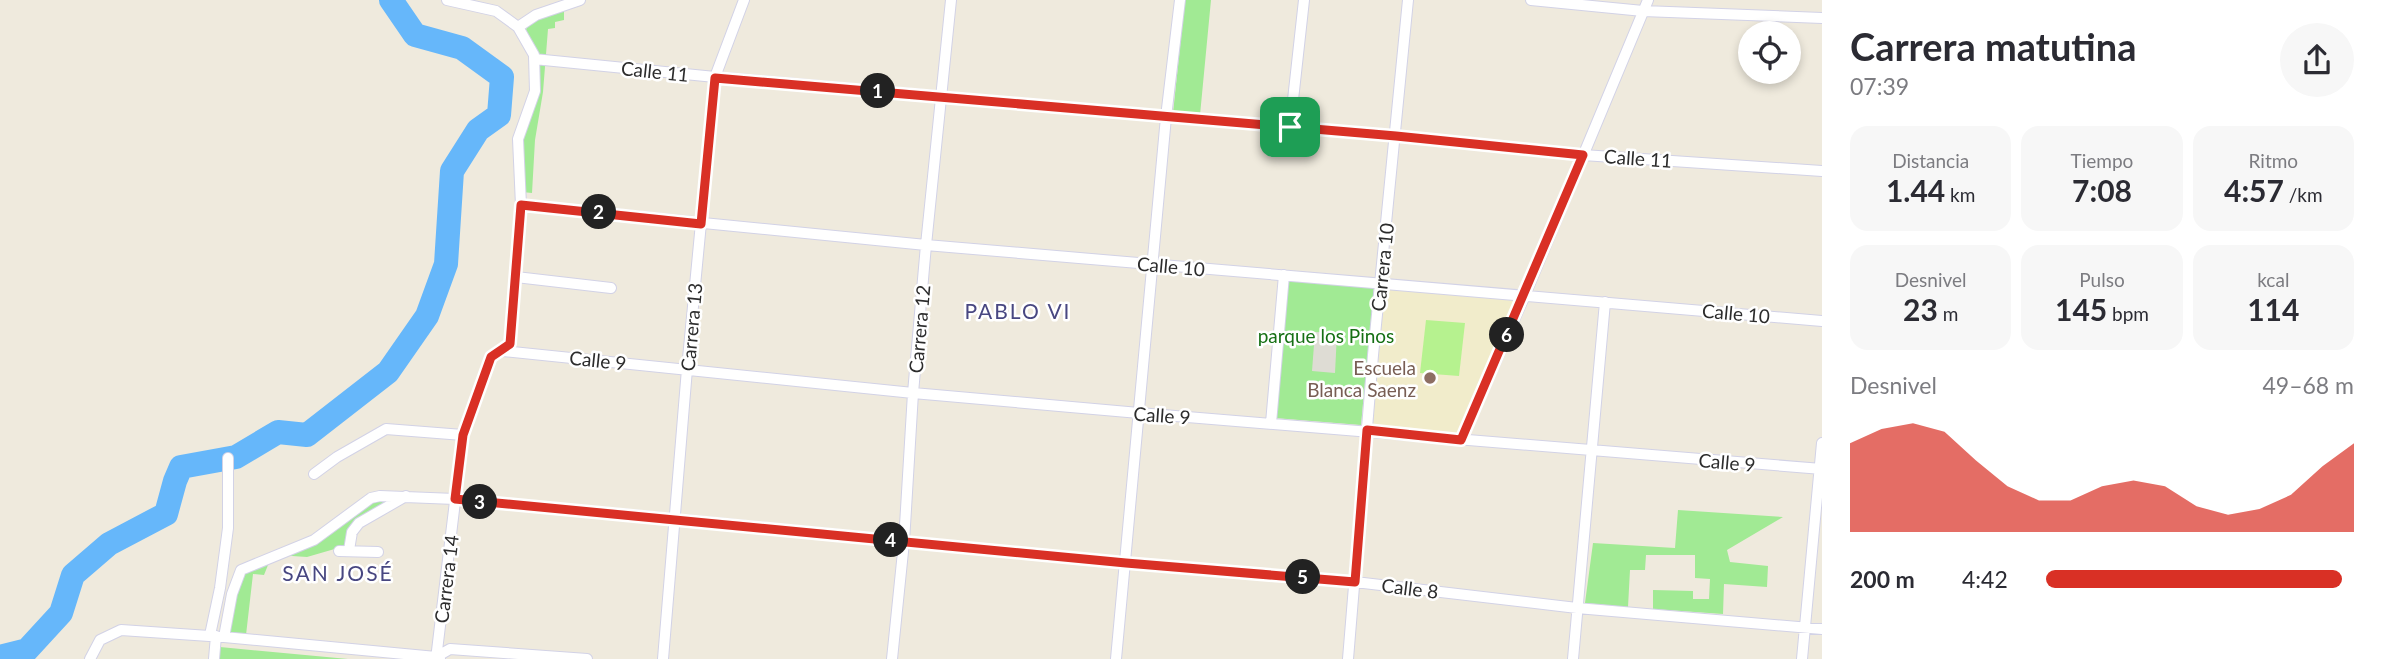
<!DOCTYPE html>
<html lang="es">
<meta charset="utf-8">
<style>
:root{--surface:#fff;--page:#f7f7f7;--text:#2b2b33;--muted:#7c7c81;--accent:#d93025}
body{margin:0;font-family:Lato,sans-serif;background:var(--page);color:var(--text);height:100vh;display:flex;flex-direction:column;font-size:26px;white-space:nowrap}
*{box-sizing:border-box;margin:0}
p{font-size:23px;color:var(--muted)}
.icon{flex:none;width:38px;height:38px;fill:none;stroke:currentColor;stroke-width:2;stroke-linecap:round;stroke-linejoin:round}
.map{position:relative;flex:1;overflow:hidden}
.side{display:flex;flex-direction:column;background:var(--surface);width:560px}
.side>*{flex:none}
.controls{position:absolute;left:1738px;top:21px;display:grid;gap:14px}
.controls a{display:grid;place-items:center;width:63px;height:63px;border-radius:50%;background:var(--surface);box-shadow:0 4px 10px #0003;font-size:35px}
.pin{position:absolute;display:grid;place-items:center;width:60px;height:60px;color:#fff;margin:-30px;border-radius:14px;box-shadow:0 4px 10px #0006}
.km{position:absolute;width:35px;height:35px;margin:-18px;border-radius:50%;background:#222;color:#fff;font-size:19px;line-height:35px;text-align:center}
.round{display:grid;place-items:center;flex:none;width:74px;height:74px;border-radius:37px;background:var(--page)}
.overview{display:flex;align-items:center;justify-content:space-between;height:119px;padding:0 28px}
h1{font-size:38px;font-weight:700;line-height:52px}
.stats{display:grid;grid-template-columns:repeat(3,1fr);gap:10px;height:119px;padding:7px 28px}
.stats div{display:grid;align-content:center;border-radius:18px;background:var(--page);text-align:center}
.stats b{font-size:30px;font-weight:700}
.stats small{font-size:19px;font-weight:400}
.stats p{font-size:19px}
.chart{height:196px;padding:14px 28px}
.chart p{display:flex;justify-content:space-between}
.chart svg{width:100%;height:126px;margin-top:7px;fill:var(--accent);opacity:.7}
ul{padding:0 28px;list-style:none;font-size:23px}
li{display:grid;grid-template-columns:112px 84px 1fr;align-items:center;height:52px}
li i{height:18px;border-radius:9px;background:var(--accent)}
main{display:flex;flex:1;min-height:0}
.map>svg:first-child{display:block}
.education{fill:#f1eccb}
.green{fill:#a1ea94}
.pitch{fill:#b6f28f}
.plaza{fill:#dedcd4}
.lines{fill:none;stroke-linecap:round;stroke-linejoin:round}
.river{stroke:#66b7fa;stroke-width:24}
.street-casing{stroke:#d2d2e6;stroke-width:12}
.street{stroke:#fff;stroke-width:10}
.route-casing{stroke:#fff;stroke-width:14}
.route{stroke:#d93025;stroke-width:9}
.education-dot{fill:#8d6e63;stroke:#fff;stroke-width:2.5}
.labels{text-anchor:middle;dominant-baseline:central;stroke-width:5;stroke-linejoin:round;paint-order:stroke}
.street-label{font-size:19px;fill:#2c2c2c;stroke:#fff}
.park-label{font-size:19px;fill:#167014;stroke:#fff}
.education-label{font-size:19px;fill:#785e54;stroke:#fff;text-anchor:end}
.neighbourhood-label{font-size:21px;letter-spacing:2px;fill:#484781;stroke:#fff}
</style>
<main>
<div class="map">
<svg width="1822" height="659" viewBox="0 0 1822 659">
<rect width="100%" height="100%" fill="#efeadd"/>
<path class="education" d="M 1385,288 L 1516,300 L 1458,437 L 1372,427 Z"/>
<path class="green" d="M 1185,0 L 1211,0 L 1200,115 L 1173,113 Z
M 564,7 L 564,20 L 555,22 L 555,28 L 548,29 L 543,92 L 535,140 L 532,193 L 522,192 L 521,138 L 537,91 L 535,54 L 526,29 L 531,23 Z
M 1287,279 L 1374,286 L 1361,425 L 1275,418 Z
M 396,497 L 392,506 L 355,519 L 347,548 L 338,548 L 307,557 L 277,555 L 297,549 L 372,499 Z
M 1678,510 L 1783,517 L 1727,550 L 1730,562 L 1768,566 L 1767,587 L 1724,584 L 1723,614 L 1653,609 L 1653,590 L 1693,591 L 1693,599 L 1709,599 L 1710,579 L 1695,578 L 1695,555 L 1646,555 L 1645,570 L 1630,570 L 1628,607 L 1585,603 L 1593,543 L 1675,548 Z
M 270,560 L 264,575 L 253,574 L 246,635 L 228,633 L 234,595 L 243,572 Z
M 220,647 L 348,659 L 219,659 Z"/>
<path class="pitch" d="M 1426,320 L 1465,323 L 1459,376 L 1420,373 Z"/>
<path class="plaza" d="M 1315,332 L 1337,333 L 1335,373 L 1312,371 Z"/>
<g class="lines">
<path class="river" d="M 0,657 L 27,650 L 61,613 L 73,575 L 109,544 L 166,514 L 175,481 L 181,467 L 236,457 L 278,432 L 307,435 L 388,372 L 427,316 L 446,264 L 452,171 L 478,130 L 499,115 L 502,77 L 462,48 L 415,35 L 391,0"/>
<g class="street-casing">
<path id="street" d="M 447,0 L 496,11 L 518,27 L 536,15 L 580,0
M 1531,0 L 1643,11 L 1822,18
M 534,59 L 715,77 L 1396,136 L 1583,155 L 1822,171
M 1290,127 L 1304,0
M 521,205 L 926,245 L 1822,321
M 516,277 L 611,288
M 503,351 L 913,393 L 1139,413 L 1822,469
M 1271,423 L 1284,275
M 1461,440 L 1525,295 L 1648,0
M 314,474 L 337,457 L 386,429 L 463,435
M 349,550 L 352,532 L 359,523 L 406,496
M 339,551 L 378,552
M 210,635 L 220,588 L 228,528 L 228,458
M 224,637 L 232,594 L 241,570 L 314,540 L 371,498 L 380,496 L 455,499 L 674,519 L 1126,563 L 1355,582 L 1577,608 L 1822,629
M 436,657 L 450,649 L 587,659
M 90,659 L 100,640 L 121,630 L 224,637 L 436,657 L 440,659
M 214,659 L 216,636
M 436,659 L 463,435 L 491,357 L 510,344 L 521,205 L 518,139 L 535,91 L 534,55 L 518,27
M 663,659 L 687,369 L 715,77 L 744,0
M 892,659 L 904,542 L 913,393 L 926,245 L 951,0
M 1116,659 L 1166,117 L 1180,0
M 1348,659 L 1373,355 L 1408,0
M 1573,659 L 1605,302
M 1802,659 L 1822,443"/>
</g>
<use href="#street" class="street"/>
</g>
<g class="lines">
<g class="route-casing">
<path id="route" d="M 715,78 L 1396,136 L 1583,155 L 1461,440 L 1367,430 L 1355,582 L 1126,563 L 455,499 L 463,435 L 491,357 L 510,344 L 521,205 L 701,224 Z"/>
</g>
<use href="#route" class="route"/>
</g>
<circle class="education-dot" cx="1430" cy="378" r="7"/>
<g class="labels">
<g class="street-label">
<text transform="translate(655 71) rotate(6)">Calle 11</text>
<text transform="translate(1638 158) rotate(4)">Calle 11</text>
<text transform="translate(1171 266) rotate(5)">Calle 10</text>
<text transform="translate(1382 267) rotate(-84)">Carrera 10</text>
<text transform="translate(1736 313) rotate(5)">Calle 10</text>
<text transform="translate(691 327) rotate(-85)">Carrera 13</text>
<text transform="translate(919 329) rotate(-85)">Carrera 12</text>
<text transform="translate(598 360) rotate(6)">Calle 9</text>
<text transform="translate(1162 415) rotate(4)">Calle 9</text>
<text transform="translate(1727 462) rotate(5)">Calle 9</text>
<text transform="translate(446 579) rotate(-83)">Carrera 14</text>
<text transform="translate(1410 588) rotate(7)">Calle 8</text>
</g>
<g class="park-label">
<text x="1326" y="335">parque los Pinos</text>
</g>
<g class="education-label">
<text x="1416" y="367">Escuela<tspan x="1416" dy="22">Blanca Saenz</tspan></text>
</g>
<g class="neighbourhood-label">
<text x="1018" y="310">PABLO VI</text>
<text x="338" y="572">SAN JOSÉ</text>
</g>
</g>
</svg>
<div class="controls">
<a><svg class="icon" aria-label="locate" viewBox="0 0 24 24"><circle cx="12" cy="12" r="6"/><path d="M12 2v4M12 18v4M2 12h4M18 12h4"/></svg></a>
</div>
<div class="pin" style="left:1290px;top:127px;background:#1e9e55"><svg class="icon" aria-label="arrive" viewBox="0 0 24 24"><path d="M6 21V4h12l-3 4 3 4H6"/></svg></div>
<b class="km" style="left:878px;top:91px">1</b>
<b class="km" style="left:599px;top:212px">2</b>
<b class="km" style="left:480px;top:502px">3</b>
<b class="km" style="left:891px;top:540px">4</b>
<b class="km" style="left:1303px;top:577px">5</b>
<b class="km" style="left:1507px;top:335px">6</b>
</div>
<section class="side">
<div class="overview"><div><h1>Carrera matutina</h1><p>07:39</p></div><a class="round"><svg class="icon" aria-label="share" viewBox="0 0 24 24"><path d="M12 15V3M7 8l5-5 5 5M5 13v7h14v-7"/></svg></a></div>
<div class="stats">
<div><p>Distancia</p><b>1.44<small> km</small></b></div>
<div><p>Tiempo</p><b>7:08</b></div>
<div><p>Ritmo</p><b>4:57<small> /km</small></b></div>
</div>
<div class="stats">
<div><p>Desnivel</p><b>23<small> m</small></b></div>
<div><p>Pulso</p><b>145<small> bpm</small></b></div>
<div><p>kcal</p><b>114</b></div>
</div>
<div class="chart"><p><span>Desnivel</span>49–68 m</p>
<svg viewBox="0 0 160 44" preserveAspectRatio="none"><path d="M0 44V13L10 8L20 6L30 9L40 19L50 28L60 33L70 33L80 28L90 26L100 28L110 35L120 38L130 36L140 31L150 21L160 13V44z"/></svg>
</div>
<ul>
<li><b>200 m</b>4:42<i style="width:96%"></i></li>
</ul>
</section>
</main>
